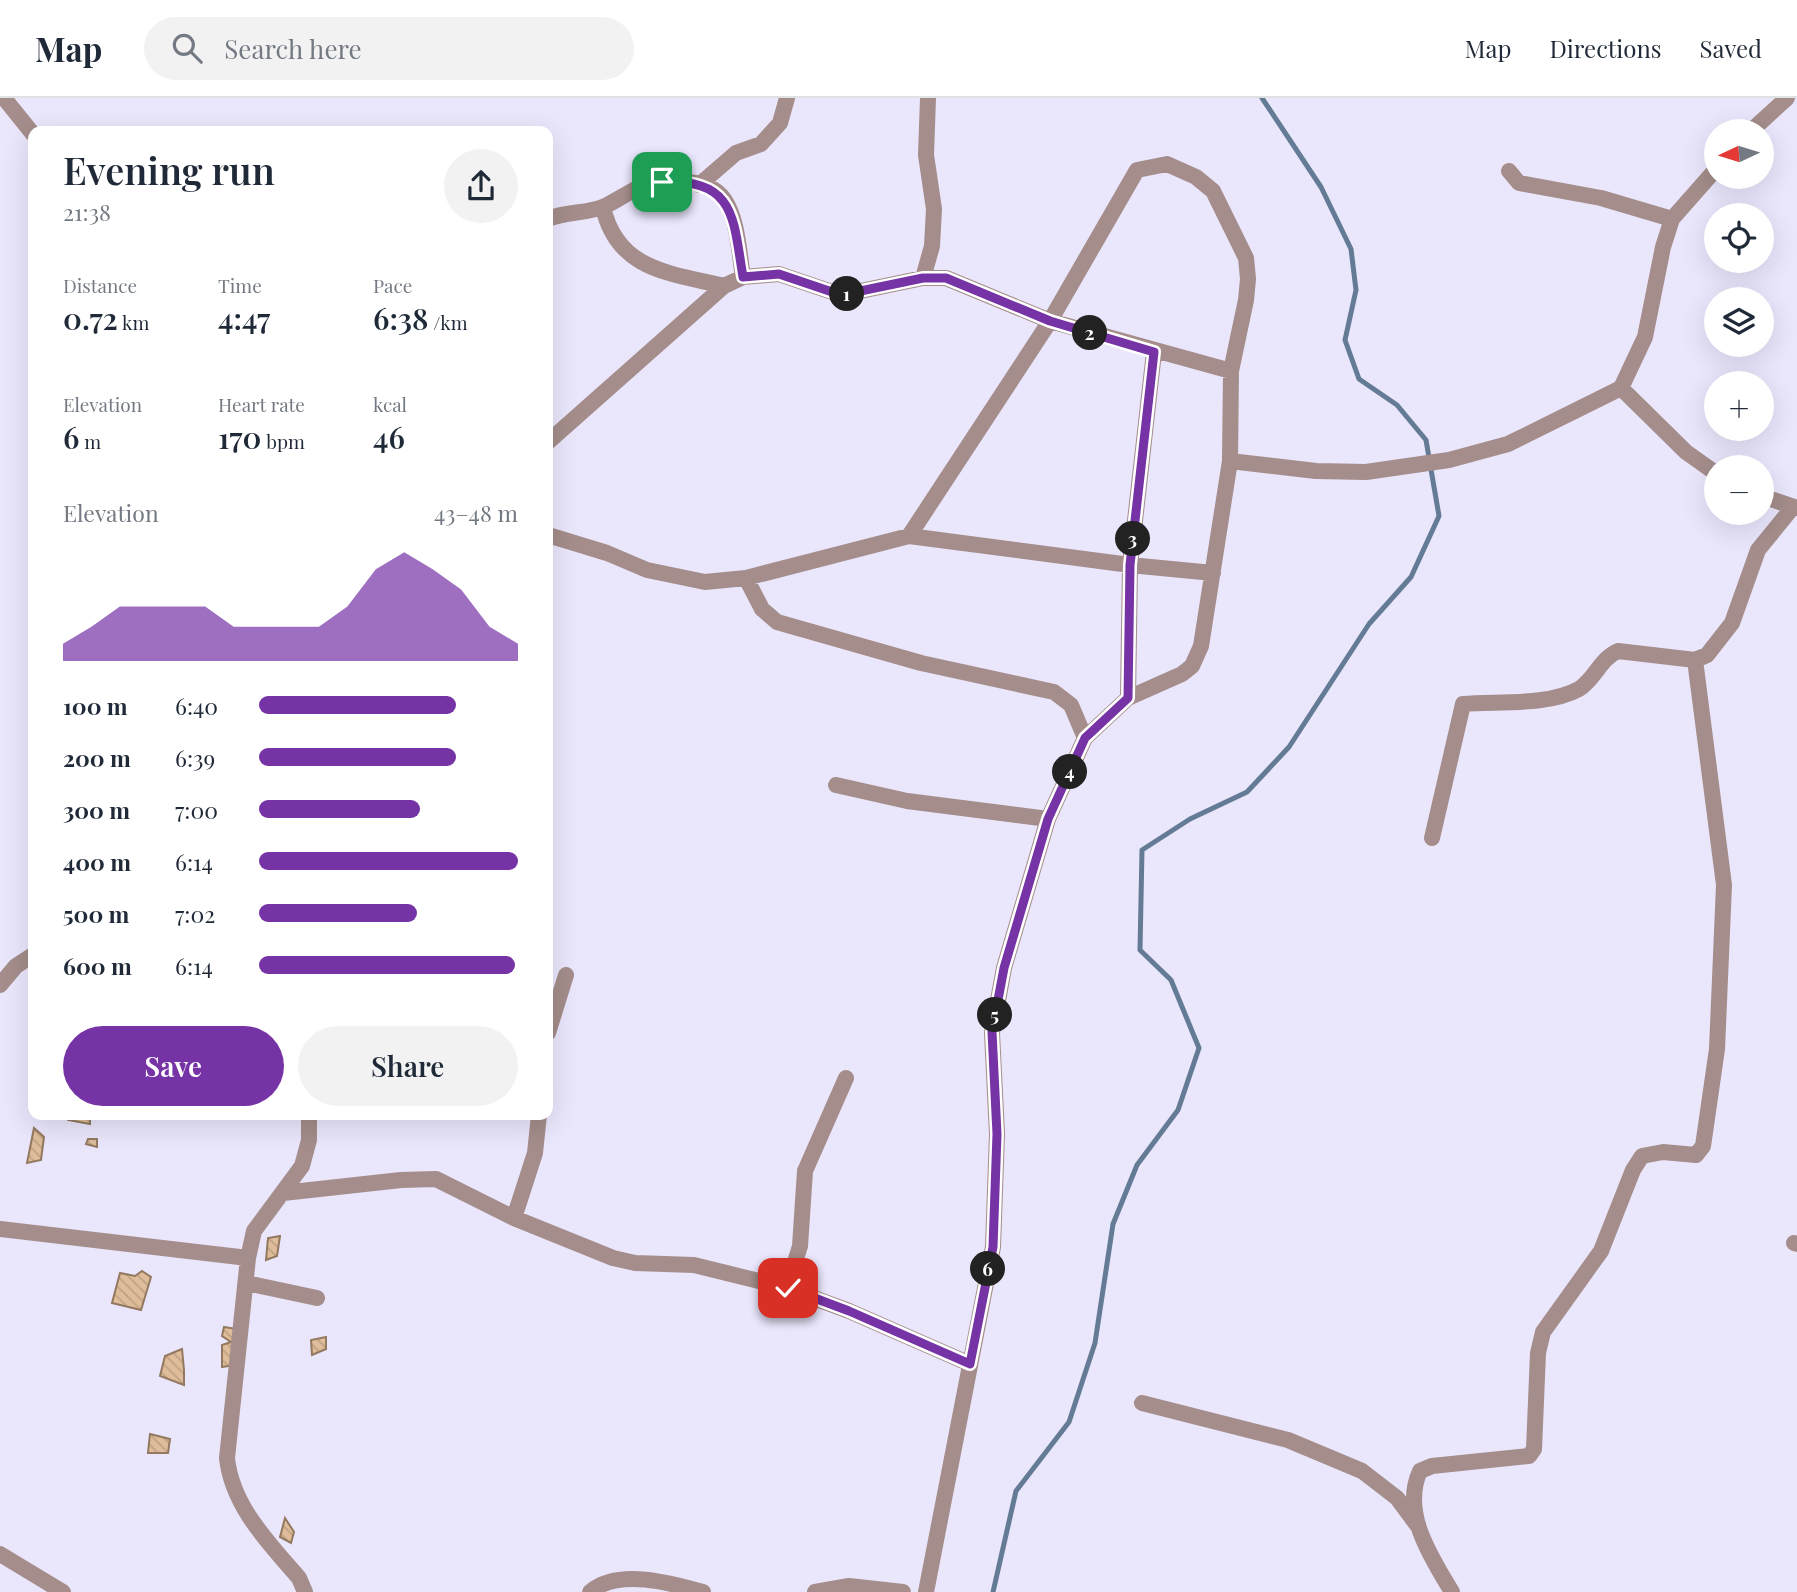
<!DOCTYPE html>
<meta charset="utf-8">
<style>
:root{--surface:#fff;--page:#f2f2f3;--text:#1f2937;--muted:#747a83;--line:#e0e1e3;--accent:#7633a6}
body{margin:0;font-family:"Playfair Display",serif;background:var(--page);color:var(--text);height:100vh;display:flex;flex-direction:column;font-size:26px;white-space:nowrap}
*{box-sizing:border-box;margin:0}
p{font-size:23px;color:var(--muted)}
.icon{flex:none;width:38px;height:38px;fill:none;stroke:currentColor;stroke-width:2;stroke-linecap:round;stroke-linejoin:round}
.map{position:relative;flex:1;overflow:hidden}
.panel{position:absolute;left:28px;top:28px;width:525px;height:994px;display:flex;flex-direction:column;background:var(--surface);border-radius:14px;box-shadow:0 7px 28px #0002}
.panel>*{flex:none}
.needle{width:46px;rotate:266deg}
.buttons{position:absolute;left:1704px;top:21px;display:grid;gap:14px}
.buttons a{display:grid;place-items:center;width:70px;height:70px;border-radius:50%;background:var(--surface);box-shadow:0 7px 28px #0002;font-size:35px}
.pin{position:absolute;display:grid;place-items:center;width:60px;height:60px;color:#fff;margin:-30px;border-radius:14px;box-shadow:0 4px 10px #0006}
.km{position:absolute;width:35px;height:35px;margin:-18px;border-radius:50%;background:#222;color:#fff;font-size:19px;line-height:35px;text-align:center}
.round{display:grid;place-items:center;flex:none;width:74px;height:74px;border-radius:37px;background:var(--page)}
.headline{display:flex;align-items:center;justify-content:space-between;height:119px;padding:0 35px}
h1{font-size:38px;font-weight:600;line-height:52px}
.figures{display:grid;grid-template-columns:repeat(3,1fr);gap:10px;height:119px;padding:7px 35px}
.figures div{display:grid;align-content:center}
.figures b{font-size:30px;font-weight:600}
.figures small{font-size:19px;font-weight:400}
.figures p{font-size:19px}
.chart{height:196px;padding:14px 35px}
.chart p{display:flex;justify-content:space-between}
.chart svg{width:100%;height:126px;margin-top:7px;fill:var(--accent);opacity:.7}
.action{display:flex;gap:14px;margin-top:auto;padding:14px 35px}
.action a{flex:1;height:80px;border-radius:42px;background:var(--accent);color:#fff;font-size:28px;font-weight:600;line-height:80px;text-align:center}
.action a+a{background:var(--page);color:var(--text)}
ul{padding:0 35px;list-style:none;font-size:23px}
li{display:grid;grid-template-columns:112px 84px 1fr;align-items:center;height:52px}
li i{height:18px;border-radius:9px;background:var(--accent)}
header{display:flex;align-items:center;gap:42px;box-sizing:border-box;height:98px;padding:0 35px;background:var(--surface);border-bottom:2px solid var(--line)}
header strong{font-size:33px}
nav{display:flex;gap:38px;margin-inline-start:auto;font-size:24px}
.search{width:490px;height:63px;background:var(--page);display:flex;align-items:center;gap:18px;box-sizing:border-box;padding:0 24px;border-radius:38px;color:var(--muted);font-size:26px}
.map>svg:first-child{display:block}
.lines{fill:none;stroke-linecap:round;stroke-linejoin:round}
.stream{stroke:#647b95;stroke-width:5}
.building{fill:url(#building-back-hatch);stroke:#92795f;stroke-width:2}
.minor{stroke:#a48d8a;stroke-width:16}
.route-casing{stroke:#fff;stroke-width:14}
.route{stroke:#7633a6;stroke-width:9}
</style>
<header>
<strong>Map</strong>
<div class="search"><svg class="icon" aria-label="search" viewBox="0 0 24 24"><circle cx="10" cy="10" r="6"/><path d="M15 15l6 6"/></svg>Search here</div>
<nav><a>Map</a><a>Directions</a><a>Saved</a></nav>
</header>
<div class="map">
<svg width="1797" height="1494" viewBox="0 0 1797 1494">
<defs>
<pattern id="building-back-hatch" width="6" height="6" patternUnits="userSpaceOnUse" patternTransform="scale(1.75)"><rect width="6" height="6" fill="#dfbd9a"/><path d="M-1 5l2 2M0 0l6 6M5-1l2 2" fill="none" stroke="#bfa284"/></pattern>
</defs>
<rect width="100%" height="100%" fill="#eae6fc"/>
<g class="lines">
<path class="stream" d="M 993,1494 L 1016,1393 L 1069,1324 L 1095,1245 L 1113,1126 L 1137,1067 L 1178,1012 L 1199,950 L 1171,882 L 1140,852 L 1142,752 L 1190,721 L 1247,694 L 1289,649 L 1369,526 L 1411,479 L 1439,418 L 1426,342 L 1397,307 L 1359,281 L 1345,242 L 1356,192 L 1351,151 L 1321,89 L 1262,0"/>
</g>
<path class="building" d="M 67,1017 L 90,1017 L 90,1026 L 68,1022 Z
M 34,1030 L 44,1039 L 41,1062 L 27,1065 Z
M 88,1041 L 97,1041 L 97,1049 L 86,1046 Z
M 280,1138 L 277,1158 L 266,1162 L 268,1140 Z
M 142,1173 L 151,1179 L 141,1212 L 112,1205 L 120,1175 L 135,1178 Z
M 224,1229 L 237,1231 L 235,1267 L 222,1269 L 222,1247 L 231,1244 L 222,1238 Z
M 326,1239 L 326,1251 L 312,1257 L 311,1242 Z
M 182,1251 L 184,1272 L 184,1287 L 160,1278 L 165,1258 Z
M 150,1336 L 170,1341 L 168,1355 L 148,1355 Z
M 285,1420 L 294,1434 L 291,1445 L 280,1439 Z"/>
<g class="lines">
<path class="minor" d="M 4,0 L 33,36
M 1751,33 L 1787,0
M 1509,73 L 1519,85 L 1601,100 L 1672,121
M 699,87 L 736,55 L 761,46 L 780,25 L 787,0
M 603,109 C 617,172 669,175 724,188
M 548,121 C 566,113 587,116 605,108 C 616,103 627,95 638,90 C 660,81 708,78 724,101 C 738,121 739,155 743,179
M 923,180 L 932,148 L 934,111 L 926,57 L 928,0
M 1621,290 L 1686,354 L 1717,376
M 548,344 L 724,188 L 743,179 L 779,176 L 841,197 L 923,180 L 946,180 L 1050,223 L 1231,273
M 1762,398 L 1797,410
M 548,437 L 607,455 L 647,472 L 705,484 L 746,480 L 909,438 L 1130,467 L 1213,475
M 909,438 L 1050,223 L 1137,72 L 1167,66 L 1196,79 L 1213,93 L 1246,160 L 1248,181 L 1246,202 L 1231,273 L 1230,363
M 746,480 L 762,511 L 777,524 L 921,565 L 1054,594 L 1071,607 L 1085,640
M 1128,600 L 1130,467 L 1154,254
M 836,687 L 907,703 L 1048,721
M 1432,740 L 1463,606 C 1498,603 1548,608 1579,591 C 1595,581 1600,561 1618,553 L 1695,562 L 1707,557 L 1732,525 L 1758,452 L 1793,409
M 0,887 L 16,868 L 33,857
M 548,935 L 566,877
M 283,1095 L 401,1082 L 436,1081 L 514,1120 L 613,1160 L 635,1165 L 694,1167 L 787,1190 L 849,1213 L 970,1266
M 514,1120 L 535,1055 L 539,1017
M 0,1131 L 248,1160
M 1794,1145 L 1797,1146
M 246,1185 L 317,1200
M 787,1190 L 800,1148 L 805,1073 L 846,980
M 1142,1305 L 1288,1342 L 1362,1373 L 1397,1400 L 1417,1427
M 0,1456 L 63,1494
M 305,1494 L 299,1480 C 268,1444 232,1408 227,1360 L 248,1160 L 254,1133 L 302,1068 L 309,1042 L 309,1017
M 590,1494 C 618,1470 671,1485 703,1494
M 815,1494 L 849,1488 L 903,1494
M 926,1494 L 993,1149 L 997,1036 L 992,935 L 1004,870 L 1048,721 L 1085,640 L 1128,600 L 1182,576 L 1192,568 L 1201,548 L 1230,363 L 1316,373 L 1366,374 L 1449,362 L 1508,346 L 1621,290 L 1645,239 L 1663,149 L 1672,121 L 1717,70
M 1452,1494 C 1431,1459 1401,1414 1420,1373 L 1432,1368 L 1529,1358 L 1534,1351 L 1538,1255 L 1543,1234 L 1601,1153 L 1633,1072 L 1642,1058 L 1663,1054 L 1696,1057 L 1703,1048 L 1717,951 L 1724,787 L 1695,562"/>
</g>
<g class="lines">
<g class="route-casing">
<path id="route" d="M 662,84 C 736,81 733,120 743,179 L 779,176 L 841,197 L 923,180 L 946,180 L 1050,223 L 1154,254 L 1130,467 L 1128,600 L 1085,640 L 1048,721 L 1004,870 L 992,934 L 997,1036 L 993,1149 L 970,1266 L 849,1213 L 788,1190"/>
</g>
<use href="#route" class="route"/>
</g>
</svg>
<div class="buttons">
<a><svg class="needle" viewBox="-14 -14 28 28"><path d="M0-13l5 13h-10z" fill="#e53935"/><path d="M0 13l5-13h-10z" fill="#747a83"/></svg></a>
<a><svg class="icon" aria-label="locate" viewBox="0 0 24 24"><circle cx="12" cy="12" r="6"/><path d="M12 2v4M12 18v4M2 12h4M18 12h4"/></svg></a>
<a><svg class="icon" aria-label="layers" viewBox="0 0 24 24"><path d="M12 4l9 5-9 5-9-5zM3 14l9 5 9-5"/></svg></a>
<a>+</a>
<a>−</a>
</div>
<div class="pin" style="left:662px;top:84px;background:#1e9e55"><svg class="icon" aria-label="arrive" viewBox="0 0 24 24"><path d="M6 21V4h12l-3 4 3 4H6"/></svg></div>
<div class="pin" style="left:788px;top:1190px;background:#d93025"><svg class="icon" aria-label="check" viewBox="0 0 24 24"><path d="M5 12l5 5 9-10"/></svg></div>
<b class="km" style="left:847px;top:196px">1</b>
<b class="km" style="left:1090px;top:235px">2</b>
<b class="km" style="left:1133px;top:441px">3</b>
<b class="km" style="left:1070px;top:674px">4</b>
<b class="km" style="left:995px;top:917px">5</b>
<b class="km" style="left:988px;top:1171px">6</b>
<section class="panel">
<div class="headline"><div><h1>Evening run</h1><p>21:38</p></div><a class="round"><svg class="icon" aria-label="share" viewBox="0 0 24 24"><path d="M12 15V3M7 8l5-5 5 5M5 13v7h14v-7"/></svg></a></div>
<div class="figures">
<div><p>Distance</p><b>0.72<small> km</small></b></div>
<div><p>Time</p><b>4:47</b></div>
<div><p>Pace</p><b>6:38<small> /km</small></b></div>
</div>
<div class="figures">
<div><p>Elevation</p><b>6<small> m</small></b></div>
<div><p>Heart rate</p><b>170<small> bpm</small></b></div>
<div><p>kcal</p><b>46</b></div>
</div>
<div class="chart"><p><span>Elevation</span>43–48 m</p>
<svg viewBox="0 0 160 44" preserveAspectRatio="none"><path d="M0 44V38L10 32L20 25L30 25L40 25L50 25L60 32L70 32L80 32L90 32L100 25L110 12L120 6L130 12L140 19L150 32L160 38V44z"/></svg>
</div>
<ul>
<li><b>100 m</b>6:40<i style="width:76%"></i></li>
<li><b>200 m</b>6:39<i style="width:76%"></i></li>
<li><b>300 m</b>7:00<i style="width:62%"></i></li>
<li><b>400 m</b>6:14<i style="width:100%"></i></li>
<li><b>500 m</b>7:02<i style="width:61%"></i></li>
<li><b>600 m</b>6:14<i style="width:99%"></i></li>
</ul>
<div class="action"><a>Save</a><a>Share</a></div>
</section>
</div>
